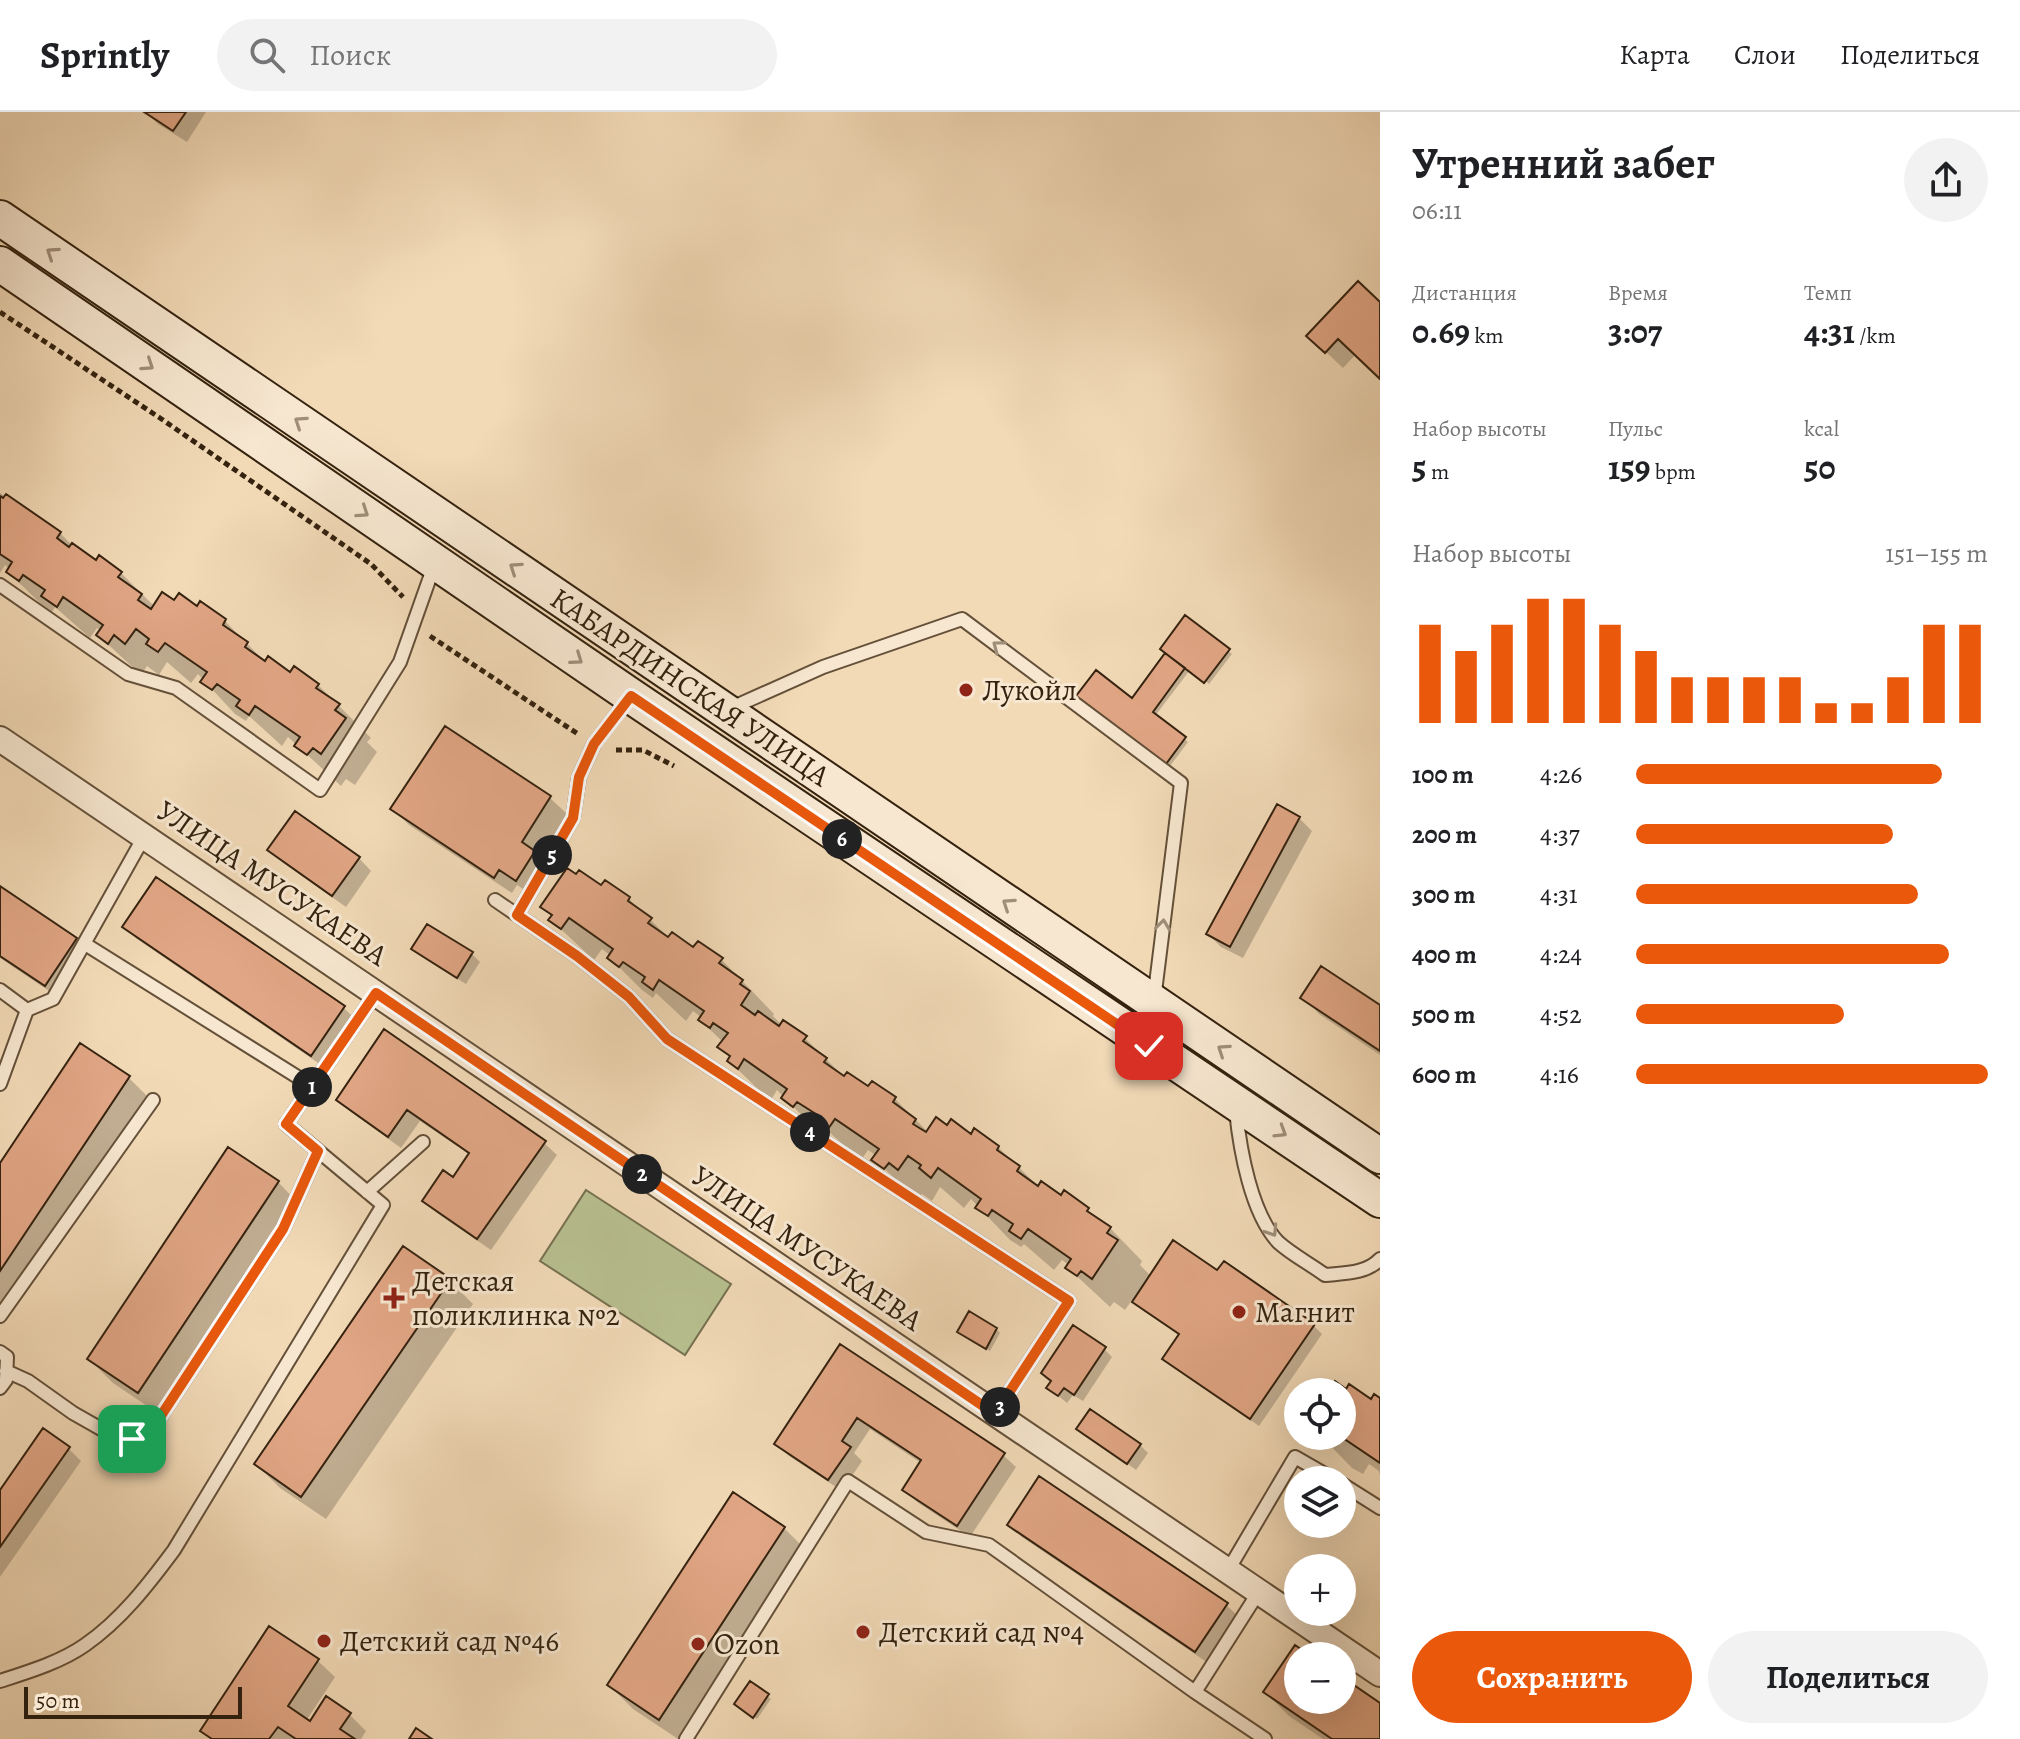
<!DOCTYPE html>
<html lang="ru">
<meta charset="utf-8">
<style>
:root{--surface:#fff;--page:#f2f2f2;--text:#202124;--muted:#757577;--line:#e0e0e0;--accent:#ea580c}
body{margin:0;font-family:Alegreya,serif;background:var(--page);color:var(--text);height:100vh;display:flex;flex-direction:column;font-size:30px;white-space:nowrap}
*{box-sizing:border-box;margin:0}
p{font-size:26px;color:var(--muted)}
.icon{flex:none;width:44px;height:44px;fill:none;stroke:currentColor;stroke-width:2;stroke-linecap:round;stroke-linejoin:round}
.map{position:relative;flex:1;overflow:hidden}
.details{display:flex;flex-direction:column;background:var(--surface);width:640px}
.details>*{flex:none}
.fabs{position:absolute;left:1284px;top:1266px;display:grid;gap:16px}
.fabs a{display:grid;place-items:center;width:72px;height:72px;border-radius:50%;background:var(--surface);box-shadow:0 8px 32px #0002;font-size:40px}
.scale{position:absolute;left:24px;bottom:20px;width:218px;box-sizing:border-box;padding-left:8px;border:4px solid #34220f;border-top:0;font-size:22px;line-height:28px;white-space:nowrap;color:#34220f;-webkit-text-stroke:6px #f7e7d0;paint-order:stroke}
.pin{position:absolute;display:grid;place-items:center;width:68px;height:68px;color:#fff;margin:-34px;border-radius:16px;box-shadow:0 4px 12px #0006}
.km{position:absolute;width:40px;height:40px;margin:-20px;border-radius:50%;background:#222;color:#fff;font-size:22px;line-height:40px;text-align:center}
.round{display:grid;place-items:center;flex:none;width:84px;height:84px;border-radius:42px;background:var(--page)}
.overview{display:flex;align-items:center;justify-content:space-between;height:136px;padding:0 32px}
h1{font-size:44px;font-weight:600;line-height:60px}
.figures{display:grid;grid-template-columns:repeat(3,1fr);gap:12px;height:136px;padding:8px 32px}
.figures div{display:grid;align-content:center}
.figures b{font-size:34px;font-weight:600}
.figures small{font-size:22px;font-weight:400}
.figures p{font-size:22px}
.chart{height:224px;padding:16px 32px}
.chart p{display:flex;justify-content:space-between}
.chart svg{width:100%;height:144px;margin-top:8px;stroke:var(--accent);stroke-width:6}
.button{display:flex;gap:16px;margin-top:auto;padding:16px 32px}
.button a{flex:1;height:92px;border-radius:48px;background:var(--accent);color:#fff;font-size:32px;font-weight:600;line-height:92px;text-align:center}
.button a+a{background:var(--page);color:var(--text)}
ul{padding:0 32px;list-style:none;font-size:26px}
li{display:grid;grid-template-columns:128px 96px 1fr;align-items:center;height:60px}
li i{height:20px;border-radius:10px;background:var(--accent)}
header{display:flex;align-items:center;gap:48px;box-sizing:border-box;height:112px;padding:0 40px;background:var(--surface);border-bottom:2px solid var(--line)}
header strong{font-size:38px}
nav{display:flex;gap:44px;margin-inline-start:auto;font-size:28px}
.search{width:560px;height:72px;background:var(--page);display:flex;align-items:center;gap:20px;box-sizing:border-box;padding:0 28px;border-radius:44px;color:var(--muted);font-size:30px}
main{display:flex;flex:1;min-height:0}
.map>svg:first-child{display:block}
.green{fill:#b8c090;stroke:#767150;stroke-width:2}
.shadow{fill:#0003}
.building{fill:#e1a685;stroke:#34220f;stroke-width:2}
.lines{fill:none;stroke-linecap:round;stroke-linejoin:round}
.lane-casing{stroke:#645039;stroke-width:16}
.street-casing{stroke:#645039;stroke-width:28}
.secondary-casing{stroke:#34220f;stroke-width:38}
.path{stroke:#34220f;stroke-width:5;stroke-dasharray:6 4;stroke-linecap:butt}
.lane{stroke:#f7e7d0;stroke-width:12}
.street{stroke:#f7e7d0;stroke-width:24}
.secondary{stroke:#f7e7d0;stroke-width:34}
.oneway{stroke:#9f8e79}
.route-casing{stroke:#fff;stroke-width:16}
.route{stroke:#ea580c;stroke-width:10}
.poi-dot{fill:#8f2418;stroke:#f7e7d0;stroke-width:3}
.labels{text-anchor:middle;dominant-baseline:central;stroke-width:6;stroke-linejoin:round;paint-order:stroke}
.street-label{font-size:30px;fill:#34220f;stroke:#f7e7d0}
.poi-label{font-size:30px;fill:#34220f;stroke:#f7e7d0;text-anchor:start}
</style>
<header>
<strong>Sprintly</strong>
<div class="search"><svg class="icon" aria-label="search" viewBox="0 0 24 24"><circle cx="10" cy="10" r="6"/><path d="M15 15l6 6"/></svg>Поиск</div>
<nav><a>Карта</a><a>Слои</a><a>Поделиться</a></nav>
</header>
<main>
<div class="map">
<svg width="1380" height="1627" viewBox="0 0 1380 1627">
<rect width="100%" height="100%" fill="#f2dab7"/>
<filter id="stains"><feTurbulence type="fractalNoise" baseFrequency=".0025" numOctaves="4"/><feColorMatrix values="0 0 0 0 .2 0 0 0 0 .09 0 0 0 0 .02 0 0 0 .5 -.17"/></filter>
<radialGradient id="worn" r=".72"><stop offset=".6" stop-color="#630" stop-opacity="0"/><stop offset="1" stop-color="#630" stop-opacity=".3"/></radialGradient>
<path class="green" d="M 586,1078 L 731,1172 L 685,1243 L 540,1149 Z"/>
<path class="shadow" d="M 146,0 L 206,0 L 187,30 L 158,12 Z
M 1380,193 L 1380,265 L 1356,242 L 1343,256 L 1309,224 Z
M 0,381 L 60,421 L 73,434 L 97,450 L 100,446 L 121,461 L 155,495 L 175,491 L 198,496 L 201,492 L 225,509 L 266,551 L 318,573 L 371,626 L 367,630 L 377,640 L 355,673 L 346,667 L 341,674 L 288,625 L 282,634 L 249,604 L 246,609 L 235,602 L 198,562 L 191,571 L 167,550 L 159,563 L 147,554 L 141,563 L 98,523 L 101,519 L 97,516 L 90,526 L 55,495 L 52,500 L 41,492 L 8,460 L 10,457 L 5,453 L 0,461 Z
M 1228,539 L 1232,542 L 1209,572 L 1190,558 L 1155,604 L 1188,630 L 1170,654 L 1083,587 L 1133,589 L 1168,542 Z
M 445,616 L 550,686 L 567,702 L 539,746 L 551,758 L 534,784 L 517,773 L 512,781 L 409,713 L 393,697 Z
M 1299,706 L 1312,719 L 1243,846 L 1221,835 L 1208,822 Z
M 270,738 L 359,746 L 371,759 L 346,795 L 282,750 Z
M 157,767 L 344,896 L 356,908 L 324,955 L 137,827 L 125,815 Z
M 602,776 L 629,787 L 669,826 L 694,837 L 698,831 L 722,848 L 774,902 L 773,904 L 782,913 L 805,926 L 845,966 L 895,987 L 928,1020 L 948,1016 L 998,1035 L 1039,1075 L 1062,1086 L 1065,1081 L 1110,1116 L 1142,1149 L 1140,1153 L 1151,1164 L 1218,1161 L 1314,1214 L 1322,1222 L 1259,1314 L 1173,1254 L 1165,1246 L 1180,1224 L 1142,1198 L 1132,1188 L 1125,1198 L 1114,1190 L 1110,1195 L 1068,1156 L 1069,1153 L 1062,1148 L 1054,1158 L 1024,1132 L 1021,1135 L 1010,1128 L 971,1087 L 964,1096 L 940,1075 L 932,1089 L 922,1082 L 918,1088 L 874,1047 L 877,1044 L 868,1038 L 861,1048 L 830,1021 L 826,1026 L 816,1018 L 777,978 L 771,988 L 762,981 L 729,949 L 731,946 L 720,935 L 723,930 L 700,908 L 702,906 L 693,899 L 686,909 L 656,881 L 653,886 L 642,878 L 610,846 L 611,844 L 602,837 L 594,848 L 551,808 L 553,805 L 542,795 Z
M 0,777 L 76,827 L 88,840 L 58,885 L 0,846 Z
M 428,814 L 472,842 L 480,850 L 466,872 L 422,845 L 414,836 Z
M 1303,885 L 1380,895 L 1380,943 L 1319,902 Z
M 385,920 L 544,1031 L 557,1043 L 491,1138 L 437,1101 L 425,1088 L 453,1068 L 470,1043 L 420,1009 L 401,1036 L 351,1000 L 338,988 Z
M 129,966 L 153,990 L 13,1199 L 0,1190 L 0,1054 Z
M 278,1070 L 302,1095 L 162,1304 L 113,1271 L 89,1247 Z
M 449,1168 L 473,1192 L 326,1407 L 280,1376 L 256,1352 Z
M 996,1217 L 1000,1221 L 990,1239 L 959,1220 Z
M 841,1235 L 1003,1343 L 1016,1355 L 970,1425 L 917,1390 L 904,1377 L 921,1351 L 870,1317 L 854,1341 L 862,1349 L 842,1379 L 789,1344 L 777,1332 Z
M 1104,1237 L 1112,1245 L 1083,1289 L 1073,1283 L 1067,1291 L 1049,1276 L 1052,1270 L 1043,1261 Z
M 1335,1272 L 1371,1289 L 1380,1289 L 1380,1364 L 1379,1359 L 1369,1352 L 1363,1362 L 1352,1356 L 1321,1324 L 1342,1324 L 1342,1280 L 1330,1280 Z
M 1079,1316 L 1140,1333 L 1148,1341 L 1136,1358 Z
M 68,1336 L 81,1349 L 0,1465 L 0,1382 Z
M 1009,1412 L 1226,1493 L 1239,1505 L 1208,1551 L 1022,1425 Z
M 784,1416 L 808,1440 L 686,1627 L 678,1627 L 633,1597 L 609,1573 Z
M 1295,1536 L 1307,1544 L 1298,1544 L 1298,1588 L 1342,1588 L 1342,1568 L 1380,1593 L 1380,1627 L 1323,1627 L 1289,1604 L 1265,1580 Z
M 318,1549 L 335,1565 L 306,1609 L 311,1612 L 349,1602 L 366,1619 L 361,1627 L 211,1627 L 203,1619 Z
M 750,1572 L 771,1587 L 757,1607 L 740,1595 Z"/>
<path class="building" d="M 144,0 L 186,0 L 173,19 Z
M 1358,169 L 1380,190 L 1380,267 L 1338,227 L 1325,241 L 1306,224 Z
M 6,382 L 61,420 L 57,426 L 69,435 L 72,431 L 96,448 L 99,443 L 122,460 L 118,465 L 142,482 L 138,488 L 151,497 L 162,480 L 174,488 L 179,481 L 197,494 L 200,489 L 226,507 L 223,513 L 248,530 L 245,535 L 265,549 L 268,544 L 290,560 L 294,554 L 319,572 L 316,576 L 340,592 L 335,598 L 346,606 L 321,642 L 313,636 L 307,643 L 294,634 L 300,625 L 255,594 L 249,603 L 236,594 L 240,588 L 217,572 L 212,578 L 200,570 L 207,560 L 165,531 L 158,540 L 146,532 L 149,527 L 136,517 L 125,532 L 114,523 L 108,532 L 96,523 L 103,513 L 63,485 L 57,495 L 41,484 L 45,478 L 23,463 L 19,469 L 6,460 L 12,450 L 0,442 L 0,384 L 3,386 Z
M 1185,503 L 1230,537 L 1204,571 L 1160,537 Z
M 1165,541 L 1185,556 L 1153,600 L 1186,625 L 1166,652 L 1076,584 L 1096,558 L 1132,586 Z
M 445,614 L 551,684 L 522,730 L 535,739 L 516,769 L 499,758 L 494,766 L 390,697 Z
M 1277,692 L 1300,705 L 1230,835 L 1206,822 Z
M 295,699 L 360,745 L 332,784 L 267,738 Z
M 567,756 L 576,762 L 579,758 L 601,773 L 605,768 L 630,785 L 628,789 L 652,806 L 648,811 L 668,825 L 672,820 L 693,835 L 698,829 L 723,846 L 719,851 L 743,868 L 740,872 L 750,879 L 741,893 L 755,903 L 758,899 L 779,914 L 783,908 L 807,924 L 803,929 L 827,946 L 824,950 L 844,964 L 847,960 L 868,974 L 872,969 L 896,985 L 893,990 L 916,1007 L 913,1012 L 926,1020 L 936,1005 L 947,1013 L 951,1007 L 971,1022 L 974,1016 L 999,1034 L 997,1038 L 1020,1054 L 1017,1059 L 1038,1074 L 1041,1069 L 1061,1083 L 1064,1078 L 1089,1096 L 1087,1099 L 1111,1115 L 1107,1121 L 1118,1128 L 1092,1167 L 1081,1159 L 1077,1164 L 1065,1156 L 1071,1147 L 1028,1117 L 1021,1127 L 1009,1119 L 1013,1112 L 992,1098 L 988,1104 L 975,1096 L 981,1087 L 938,1056 L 931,1066 L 919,1056 L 921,1053 L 908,1044 L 898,1058 L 889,1051 L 884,1057 L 871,1048 L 879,1037 L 835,1007 L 828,1017 L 815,1009 L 819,1004 L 797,990 L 793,995 L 781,986 L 787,977 L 744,947 L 738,957 L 727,949 L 730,944 L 717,935 L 728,921 L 713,911 L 710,916 L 698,908 L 704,899 L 659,868 L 653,878 L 642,870 L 645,865 L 623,850 L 619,855 L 607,846 L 613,837 L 569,806 L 561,817 L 548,808 L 552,803 L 540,795 Z
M 156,765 L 345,894 L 311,944 L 122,815 Z
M 0,774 L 77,826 L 45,874 L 0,844 Z
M 427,812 L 473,840 L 457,866 L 411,837 Z
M 1321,854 L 1380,893 L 1380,939 L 1300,886 Z
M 384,917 L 546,1029 L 477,1127 L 422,1089 L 443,1058 L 453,1065 L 469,1041 L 407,998 L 388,1025 L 336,988 Z
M 80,931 L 130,964 L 0,1159 L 0,1051 Z
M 228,1035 L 279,1069 L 138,1281 L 87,1247 Z
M 1173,1128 L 1217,1158 L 1224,1149 L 1315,1212 L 1250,1307 L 1162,1247 L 1179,1222 L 1132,1190 Z
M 403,1134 L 451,1167 L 301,1385 L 254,1352 Z
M 969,1199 L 997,1216 L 986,1237 L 957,1220 Z
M 1073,1213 L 1106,1235 L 1074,1283 L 1064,1276 L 1058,1284 L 1046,1276 L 1051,1269 L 1041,1261 Z
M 840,1232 L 1005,1341 L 957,1414 L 902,1378 L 921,1348 L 857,1306 L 842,1329 L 851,1335 L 828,1368 L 774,1332 Z
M 1335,1269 L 1346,1277 L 1349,1272 L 1371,1287 L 1374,1282 L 1380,1286 L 1380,1351 L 1340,1324 L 1342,1280 L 1327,1280 Z
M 1090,1297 L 1141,1332 L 1127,1352 L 1076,1317 Z
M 43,1316 L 70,1335 L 0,1435 L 0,1378 Z
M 1039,1364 L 1228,1491 L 1195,1540 L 1007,1413 Z
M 733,1380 L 785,1415 L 659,1608 L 607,1573 Z
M 269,1514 L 319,1547 L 288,1594 L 310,1609 L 326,1584 L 351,1601 L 340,1617 L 355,1627 L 296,1627 L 278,1615 L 269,1627 L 212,1627 L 200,1619 Z
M 1295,1533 L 1311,1544 L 1298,1544 L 1298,1588 L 1342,1588 L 1342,1565 L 1380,1591 L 1380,1627 L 1332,1627 L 1263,1580 Z
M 750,1569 L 769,1582 L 753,1606 L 734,1592 Z
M 416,1616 L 432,1627 L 409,1627 Z"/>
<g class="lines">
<g class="lane-casing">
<path id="lane" d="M 0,473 L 128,562 L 176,576 L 320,678 L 400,550 L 435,451
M 729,597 L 823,555 L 962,507 L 1181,671 L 1154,888
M 495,788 L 577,844 L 629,885 L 667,927 L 1069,1189 L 995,1302
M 517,803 L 573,706 L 579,665 L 594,632 L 630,585
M 85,832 L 312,974
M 0,878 L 27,898 L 53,887 L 145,723
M 0,972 L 27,898
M 1236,999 C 1240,1038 1251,1101 1278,1130 C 1291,1142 1310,1152 1325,1163 C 1344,1161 1366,1162 1380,1147
M 367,1080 L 423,1030
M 0,1204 L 153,988
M 0,1240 L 7,1245 L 6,1268 L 0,1276
M 6,1259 L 28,1269 L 73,1301 L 110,1322 L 132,1327 L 149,1322 L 283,1117 L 318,1039
M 1342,1372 L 1380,1396
M 1227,1460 L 1295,1345 L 1335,1368
M 1258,1481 L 1195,1580 L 1265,1627
M 0,1569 C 28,1560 61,1550 85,1533 C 121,1508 148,1473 174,1438 L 383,1093 L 286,1012 L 376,881
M 686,1627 L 848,1369 L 926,1420 L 989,1433 L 1195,1580"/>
</g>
<g class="street-casing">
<path id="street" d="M 0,627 L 1380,1562"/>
</g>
<g class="secondary-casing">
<path id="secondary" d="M 0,106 L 1380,1044
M 0,152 L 631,584 L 1380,1088"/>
</g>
<path class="path" d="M 0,200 L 160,306 L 371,452 L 403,485
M 430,524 L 578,622
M 616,638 L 643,638 L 674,654"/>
<use href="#lane" class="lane"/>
<use href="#street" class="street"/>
<use href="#secondary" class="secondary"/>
</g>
<defs><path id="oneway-chevron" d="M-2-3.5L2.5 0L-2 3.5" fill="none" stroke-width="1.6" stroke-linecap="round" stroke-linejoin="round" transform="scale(2)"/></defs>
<g class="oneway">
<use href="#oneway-chevron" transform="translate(52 141) rotate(-146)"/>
<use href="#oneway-chevron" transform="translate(148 253) rotate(34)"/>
<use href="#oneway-chevron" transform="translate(300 310) rotate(-146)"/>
<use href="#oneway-chevron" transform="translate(363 400) rotate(34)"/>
<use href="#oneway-chevron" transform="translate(515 456) rotate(-146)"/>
<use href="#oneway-chevron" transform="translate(998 534) rotate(-143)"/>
<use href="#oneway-chevron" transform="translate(577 547) rotate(35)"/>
<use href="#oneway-chevron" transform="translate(1008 792) rotate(-146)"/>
<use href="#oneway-chevron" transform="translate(1163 813) rotate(-83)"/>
<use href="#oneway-chevron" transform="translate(1223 938) rotate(-146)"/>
<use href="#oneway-chevron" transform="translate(1281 1020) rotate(32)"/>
<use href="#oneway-chevron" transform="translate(1272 1119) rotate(57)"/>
</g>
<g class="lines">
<g class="route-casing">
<path id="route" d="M 132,1327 L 149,1322 L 283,1117 L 318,1039 L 286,1012 L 376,881 L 995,1302 L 1069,1189 L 667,927 L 629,885 L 577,844 L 517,803 L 573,706 L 579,665 L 594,632 L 631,584 L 1149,934"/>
</g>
<use href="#route" class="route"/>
</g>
<g class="poi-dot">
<circle cx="966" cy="578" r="8"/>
<path d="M390 1174h8v8h8v8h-8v8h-8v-8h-8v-8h8z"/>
<circle cx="1239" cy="1200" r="8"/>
<circle cx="863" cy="1520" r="8"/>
<circle cx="324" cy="1529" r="8"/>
<circle cx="698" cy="1532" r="8"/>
</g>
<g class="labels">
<g class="street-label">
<text transform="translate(690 575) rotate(34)">КАБАРДИНСКАЯ УЛИЦА</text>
<text transform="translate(272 771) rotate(34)">УЛИЦА МУСУКАЕВА</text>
<text transform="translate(807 1136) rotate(34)">УЛИЦА МУСУКАЕВА</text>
</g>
<g class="poi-label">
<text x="982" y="578">Лукойл</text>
<text x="412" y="1169">Детская<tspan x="412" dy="34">поликлинка №2</tspan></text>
<text x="1255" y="1200">Магнит</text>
<text x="879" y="1520">Детский сад №4</text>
<text x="340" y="1529">Детский сад №46</text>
<text x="714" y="1532">Ozon</text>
</g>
</g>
<rect width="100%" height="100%" filter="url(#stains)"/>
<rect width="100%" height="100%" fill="url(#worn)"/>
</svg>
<div class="fabs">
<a><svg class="icon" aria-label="locate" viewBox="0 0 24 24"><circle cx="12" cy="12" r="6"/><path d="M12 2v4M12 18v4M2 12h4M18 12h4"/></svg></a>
<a><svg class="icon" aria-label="layers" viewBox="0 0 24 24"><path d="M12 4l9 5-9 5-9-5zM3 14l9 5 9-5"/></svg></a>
<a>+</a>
<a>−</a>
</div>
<div class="scale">50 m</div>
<div class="pin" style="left:132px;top:1327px;background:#1e9e55"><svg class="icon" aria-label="arrive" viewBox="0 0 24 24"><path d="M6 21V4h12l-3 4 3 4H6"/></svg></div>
<div class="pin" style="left:1149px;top:934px;background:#d93025"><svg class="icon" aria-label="check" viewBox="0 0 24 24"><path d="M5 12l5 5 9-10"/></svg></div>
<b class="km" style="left:312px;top:975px">1</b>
<b class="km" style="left:642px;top:1062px">2</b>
<b class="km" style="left:1000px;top:1295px">3</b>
<b class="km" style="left:810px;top:1020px">4</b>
<b class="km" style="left:552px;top:743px">5</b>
<b class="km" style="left:842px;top:727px">6</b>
</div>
<section class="details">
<div class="overview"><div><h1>Утренний забег</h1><p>06:11</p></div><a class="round"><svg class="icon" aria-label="share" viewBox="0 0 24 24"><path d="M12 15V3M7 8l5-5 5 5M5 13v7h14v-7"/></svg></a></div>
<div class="figures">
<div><p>Дистанция</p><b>0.69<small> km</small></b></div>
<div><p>Время</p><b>3:07</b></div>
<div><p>Темп</p><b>4:31<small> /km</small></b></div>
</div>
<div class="figures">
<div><p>Набор высоты</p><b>5<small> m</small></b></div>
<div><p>Пульс</p><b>159<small> bpm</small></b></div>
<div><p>kcal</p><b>50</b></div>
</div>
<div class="chart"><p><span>Набор высоты</span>151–155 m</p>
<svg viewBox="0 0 160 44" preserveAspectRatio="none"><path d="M5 44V14M15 44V22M25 44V14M35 44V6M45 44V6M55 44V14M65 44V22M75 44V30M85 44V30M95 44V30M105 44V30M115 44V38M125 44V38M135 44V30M145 44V14M155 44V14"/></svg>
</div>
<ul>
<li><b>100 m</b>4:26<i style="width:87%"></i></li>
<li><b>200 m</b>4:37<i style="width:73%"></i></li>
<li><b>300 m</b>4:31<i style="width:80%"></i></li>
<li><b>400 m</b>4:24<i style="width:89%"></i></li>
<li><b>500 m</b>4:52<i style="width:59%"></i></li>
<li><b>600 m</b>4:16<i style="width:100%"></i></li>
</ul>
<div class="button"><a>Сохранить</a><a>Поделиться</a></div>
</section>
</main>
